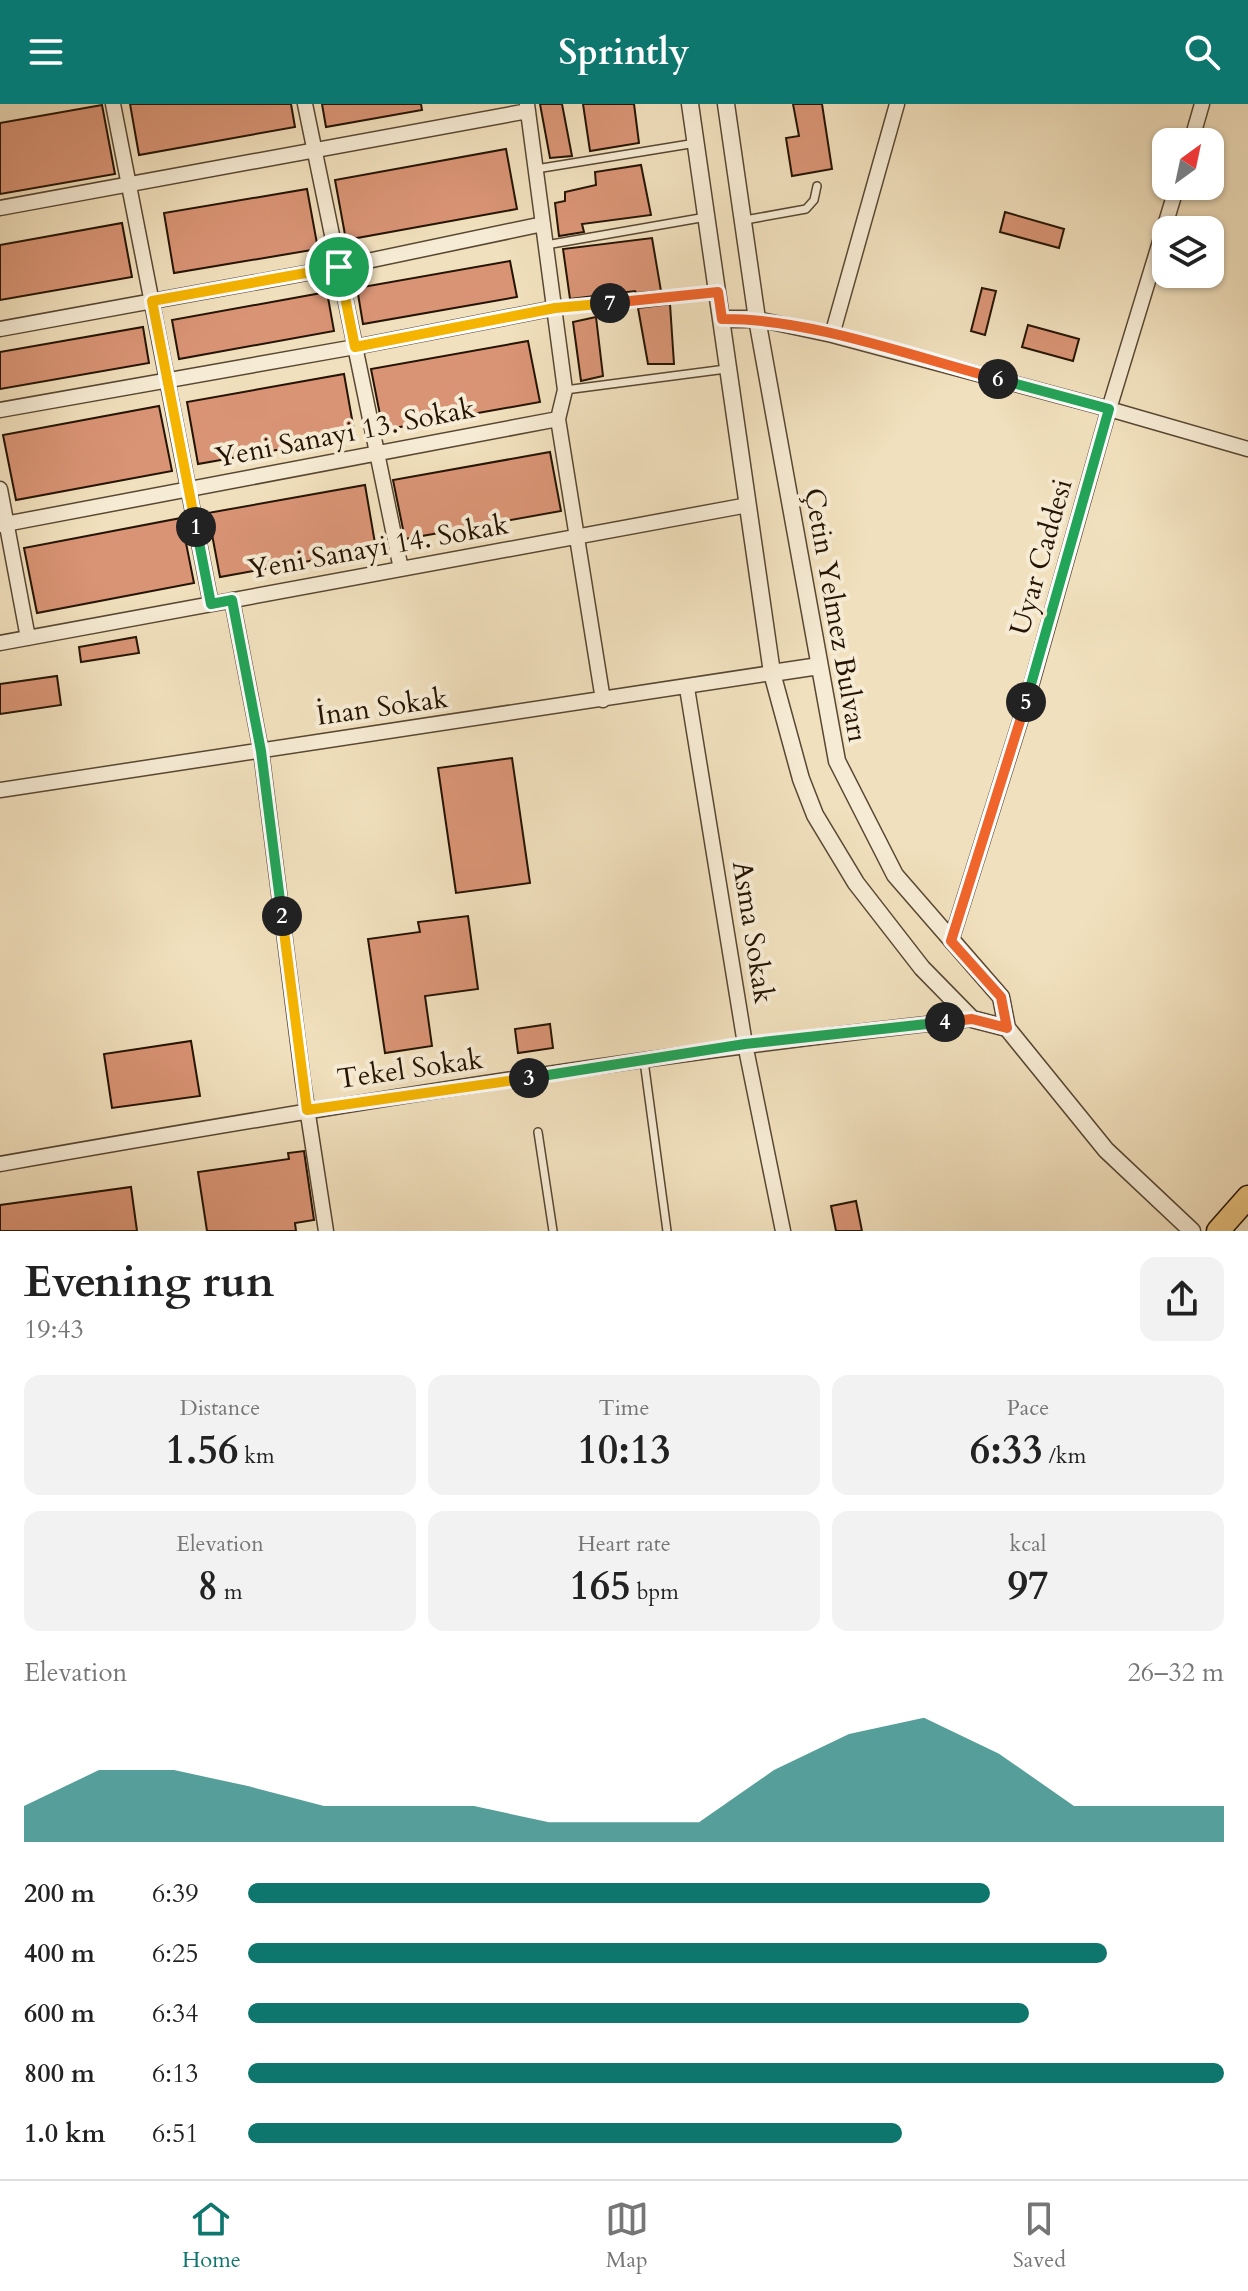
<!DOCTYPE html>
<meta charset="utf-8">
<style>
:root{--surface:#fff;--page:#f2f2f2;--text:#222;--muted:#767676;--line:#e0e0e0;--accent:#0f766e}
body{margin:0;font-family:Cardo,serif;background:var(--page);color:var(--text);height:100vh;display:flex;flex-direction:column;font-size:30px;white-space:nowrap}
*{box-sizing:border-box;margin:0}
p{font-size:26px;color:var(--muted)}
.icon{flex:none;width:44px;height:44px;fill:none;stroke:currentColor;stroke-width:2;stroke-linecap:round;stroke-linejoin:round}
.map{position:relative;height:1127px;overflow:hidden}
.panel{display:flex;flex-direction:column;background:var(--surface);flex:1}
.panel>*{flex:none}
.needle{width:52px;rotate:33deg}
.controls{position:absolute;left:1152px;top:24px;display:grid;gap:16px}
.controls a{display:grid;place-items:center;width:72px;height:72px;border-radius:16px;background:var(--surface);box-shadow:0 2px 6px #0004;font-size:40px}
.pin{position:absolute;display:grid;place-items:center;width:68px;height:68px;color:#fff;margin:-34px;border:4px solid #fff;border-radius:50%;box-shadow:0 2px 8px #0007}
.km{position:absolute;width:40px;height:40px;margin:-20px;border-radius:50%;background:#222;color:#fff;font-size:22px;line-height:40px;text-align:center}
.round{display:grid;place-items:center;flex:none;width:84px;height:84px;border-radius:16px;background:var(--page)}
.overview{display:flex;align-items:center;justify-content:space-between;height:136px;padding:0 24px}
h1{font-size:44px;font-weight:700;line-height:60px}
.stats{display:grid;grid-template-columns:repeat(3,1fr);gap:12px;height:136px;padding:8px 24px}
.stats div{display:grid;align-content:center;border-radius:16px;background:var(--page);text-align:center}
.stats b{font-size:40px;font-weight:700}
.stats small{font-size:22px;font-weight:400}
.stats p{font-size:22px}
.chart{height:224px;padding:16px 24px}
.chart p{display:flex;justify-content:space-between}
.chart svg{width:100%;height:144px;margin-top:8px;fill:var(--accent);opacity:.7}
ul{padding:0 24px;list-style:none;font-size:26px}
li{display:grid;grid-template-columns:128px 96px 1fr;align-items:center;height:60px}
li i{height:20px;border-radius:10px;background:var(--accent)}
header{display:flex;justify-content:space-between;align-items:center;height:104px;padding:0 24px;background:var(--accent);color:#fff;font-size:36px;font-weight:700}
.tabs{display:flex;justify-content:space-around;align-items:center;height:112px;border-top:2px solid var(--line);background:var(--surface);font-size:22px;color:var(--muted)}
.tabs a{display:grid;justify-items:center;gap:4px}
.tabs .current{color:var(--accent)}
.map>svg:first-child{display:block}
.building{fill:#d99475;stroke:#251403;stroke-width:2}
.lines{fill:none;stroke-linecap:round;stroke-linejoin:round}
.service-casing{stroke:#584732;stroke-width:10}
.minor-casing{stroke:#584732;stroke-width:17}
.tertiary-casing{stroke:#584732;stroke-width:19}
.trunk-casing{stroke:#251403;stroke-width:25}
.service{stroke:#f6ebd4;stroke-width:7}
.minor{stroke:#f6ebd4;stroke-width:14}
.tertiary{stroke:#f6ebd4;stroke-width:16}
.trunk{stroke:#e8c07e;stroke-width:22}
.split-1-casing{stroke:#fff;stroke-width:16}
.split-2-casing{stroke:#fff;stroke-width:16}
.split-3-casing{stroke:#fff;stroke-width:16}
.split-4-casing{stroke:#fff;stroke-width:16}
.split-5-casing{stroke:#fff;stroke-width:16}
.split-6-casing{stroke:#fff;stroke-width:16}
.split-7-casing{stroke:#fff;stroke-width:16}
.split-8-casing{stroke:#fff;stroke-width:16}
.split-1{stroke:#f5b400;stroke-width:10}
.split-2{stroke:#22a559;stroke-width:10}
.split-3{stroke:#f5b400;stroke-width:10}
.split-4{stroke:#22a559;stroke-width:10}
.split-5{stroke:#f0652b;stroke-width:10}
.split-6{stroke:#22a559;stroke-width:10}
.split-7{stroke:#f0652b;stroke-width:10}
.split-8{stroke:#f5b400;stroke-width:10}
.labels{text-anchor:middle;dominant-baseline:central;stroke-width:8;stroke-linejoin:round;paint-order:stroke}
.street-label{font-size:28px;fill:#251403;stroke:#f6ebd4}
</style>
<header><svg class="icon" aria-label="menu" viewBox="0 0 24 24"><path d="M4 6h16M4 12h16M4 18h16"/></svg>Sprintly<svg class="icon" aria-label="search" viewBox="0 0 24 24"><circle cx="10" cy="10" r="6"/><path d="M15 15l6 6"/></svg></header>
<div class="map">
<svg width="1248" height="1127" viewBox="0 0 1248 1127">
<rect width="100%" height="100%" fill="#f1e0bd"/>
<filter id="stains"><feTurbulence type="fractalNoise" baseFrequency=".0025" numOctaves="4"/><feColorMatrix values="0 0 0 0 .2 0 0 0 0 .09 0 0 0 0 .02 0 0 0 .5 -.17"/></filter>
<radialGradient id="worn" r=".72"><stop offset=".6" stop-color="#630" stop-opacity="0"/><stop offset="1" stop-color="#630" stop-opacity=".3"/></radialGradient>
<path class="building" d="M 130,0 L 291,0 L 295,23 L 139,51 Z
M 322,0 L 421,0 L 422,6 L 326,23 Z
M 540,0 L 562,0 L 572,52 L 550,54 Z
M 583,0 L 634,0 L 639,39 L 590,47 Z
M 793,0 L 822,0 L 832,65 L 792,72 L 786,34 L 799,32 Z
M 102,1 L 115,70 L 0,90 L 0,19 Z
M 506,45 L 517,105 L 346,136 L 335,76 Z
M 641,61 L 651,111 L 582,120 L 584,128 L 559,132 L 555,99 L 565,97 L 565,88 L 596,81 L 595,68 Z
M 307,85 L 318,145 L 174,169 L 164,109 Z
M 1005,108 L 1064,125 L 1059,144 L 1000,128 Z
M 122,119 L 132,173 L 0,196 L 0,141 Z
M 652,134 L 661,187 L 636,189 L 635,187 L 570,195 L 563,145 Z
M 510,157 L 517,193 L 363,220 L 357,184 Z
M 982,184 L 996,187 L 985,231 L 971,227 Z
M 327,188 L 334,227 L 179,255 L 172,216 Z
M 670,200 L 674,260 L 648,260 L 638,204 Z
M 596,213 L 603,272 L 581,277 L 573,218 Z
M 1028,221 L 1079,235 L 1073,257 L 1022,243 Z
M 143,223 L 149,259 L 0,285 L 0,248 Z
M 528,237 L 540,298 L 383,326 L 371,265 Z
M 344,270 L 355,332 L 198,360 L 187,298 Z
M 159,302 L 172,367 L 16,396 L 3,331 Z
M 550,348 L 561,407 L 405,435 L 393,376 Z
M 365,381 L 376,445 L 220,473 L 208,409 Z
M 181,414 L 194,479 L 37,509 L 24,444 Z
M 136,533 L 139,549 L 81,558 L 79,543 Z
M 57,572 L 61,601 L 0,610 L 0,580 Z
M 512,654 L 530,779 L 456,789 L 438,664 Z
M 468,812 L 478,885 L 425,892 L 432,942 L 385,949 L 368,835 L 420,828 L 418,818 Z
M 550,920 L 553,944 L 518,949 L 515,925 Z
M 191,937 L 200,992 L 112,1004 L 104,950 Z
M 304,1047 L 314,1116 L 295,1119 L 296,1127 L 207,1127 L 198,1068 L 289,1055 L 288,1049 Z
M 131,1083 L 137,1127 L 0,1127 L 0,1101 Z
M 856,1097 L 862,1127 L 836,1127 L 831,1102 Z"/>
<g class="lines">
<g class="service-casing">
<path id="service" d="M 536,65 L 696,39
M 745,116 L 806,105 L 814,96 L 817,82
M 546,141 L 706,113
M 555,204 L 716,189
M 565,286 L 726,265
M 644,957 L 667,1127
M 538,1028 L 553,1127"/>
</g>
<g class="minor-casing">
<path id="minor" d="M 113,0 L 211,500
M 305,0 L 401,465
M 527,0 L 565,286 L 558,315 L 603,596
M 1191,38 L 1202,0
M 0,104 L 528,7
M 757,215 L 832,231 L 1109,305 L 1248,345
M 0,225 L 339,163 L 543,120
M 832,231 L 897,0
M 0,306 L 355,243 L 555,204
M 0,385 L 28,534
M 0,421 L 558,315
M 232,496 L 261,647 L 303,978 L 326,1127
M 0,539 L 748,401
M 687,584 L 745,940 L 783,1127
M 0,686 L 772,569
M 951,837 L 1029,589 L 1109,305 L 1177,82
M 0,1060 C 323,1003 646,950 972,915"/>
</g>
<g class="tertiary-casing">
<path id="tertiary" d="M 690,0 L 772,569 L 801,675 L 815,711 L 856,779 L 922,864 L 972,915 L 1007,924
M 726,0 L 757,215 L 837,657 L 895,771 L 1001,893 L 1007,924 L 1106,1046 L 1192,1127
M 722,215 L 757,215
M 772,569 L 819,562"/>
</g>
<g class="trunk-casing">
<path id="trunk" d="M 1218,1127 L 1248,1093"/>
</g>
<use href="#service" class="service"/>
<use href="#minor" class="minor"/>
<use href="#tertiary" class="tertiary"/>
<use href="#trunk" class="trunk"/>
</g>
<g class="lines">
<g class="split-1-casing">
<path id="split-1" d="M 196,423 L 152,197 L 339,163"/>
</g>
<g class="split-2-casing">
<path id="split-2" d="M 196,423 L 211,500 L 232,496 L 261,647 L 282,812"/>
</g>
<g class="split-3-casing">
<path id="split-3" d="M 282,812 L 307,1006 L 529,974"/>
</g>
<g class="split-4-casing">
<path id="split-4" d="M 529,974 L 745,940 L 945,918"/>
</g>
<g class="split-5-casing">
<path id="split-5" d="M 945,918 L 972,915 L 1007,924 L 1001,893 L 951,837 L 1026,598"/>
</g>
<g class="split-6-casing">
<path id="split-6" d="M 998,275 L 1109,305 L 1026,598"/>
</g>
<g class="split-7-casing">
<path id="split-7" d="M 610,199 L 718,188 L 722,215 C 808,214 914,253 998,275"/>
</g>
<g class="split-8-casing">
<path id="split-8" d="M 339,163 L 355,243 L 555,204 L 610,199"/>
</g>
<use href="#split-1" class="split-1"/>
<use href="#split-2" class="split-2"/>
<use href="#split-3" class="split-3"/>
<use href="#split-4" class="split-4"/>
<use href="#split-5" class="split-5"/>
<use href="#split-6" class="split-6"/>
<use href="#split-7" class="split-7"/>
<use href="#split-8" class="split-8"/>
</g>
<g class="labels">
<g class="street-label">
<text transform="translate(345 329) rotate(-11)">Yeni Sanayi 13. Sokak</text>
<text transform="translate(378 443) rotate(-10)">Yeni Sanayi 14. Sokak</text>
<text transform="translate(1041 453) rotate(-74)">Uyar Caddesi</text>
<text transform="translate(836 511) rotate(80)">Çetin Yelmez Bulvarı</text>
<text transform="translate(382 603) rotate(-8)">İnan Sokak</text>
<text transform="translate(753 828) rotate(81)">Asma Sokak</text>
<text transform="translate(410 965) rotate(-8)">Tekel Sokak</text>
</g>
</g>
<rect width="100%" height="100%" filter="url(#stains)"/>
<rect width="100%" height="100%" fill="url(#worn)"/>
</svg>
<div class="controls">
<a><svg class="needle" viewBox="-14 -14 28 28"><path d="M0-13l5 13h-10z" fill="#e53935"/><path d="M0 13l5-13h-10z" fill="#767676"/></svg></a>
<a><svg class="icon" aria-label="layers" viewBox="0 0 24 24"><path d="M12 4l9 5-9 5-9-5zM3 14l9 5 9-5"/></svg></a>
</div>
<div class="pin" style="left:339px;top:163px;background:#1e9e55"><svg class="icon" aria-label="arrive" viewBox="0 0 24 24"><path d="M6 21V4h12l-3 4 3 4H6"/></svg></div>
<b class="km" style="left:196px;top:423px">1</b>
<b class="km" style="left:282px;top:812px">2</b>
<b class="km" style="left:529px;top:974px">3</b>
<b class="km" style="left:945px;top:918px">4</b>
<b class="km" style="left:1026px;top:598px">5</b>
<b class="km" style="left:998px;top:275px">6</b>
<b class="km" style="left:610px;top:199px">7</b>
</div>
<section class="panel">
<div class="overview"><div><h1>Evening run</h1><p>19:43</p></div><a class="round"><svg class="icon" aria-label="share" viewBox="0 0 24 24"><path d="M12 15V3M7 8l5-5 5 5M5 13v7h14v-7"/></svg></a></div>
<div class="stats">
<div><p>Distance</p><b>1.56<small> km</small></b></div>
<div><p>Time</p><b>10:13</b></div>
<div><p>Pace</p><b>6:33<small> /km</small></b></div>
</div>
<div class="stats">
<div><p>Elevation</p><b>8<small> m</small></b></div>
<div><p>Heart rate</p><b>165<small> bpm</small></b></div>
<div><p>kcal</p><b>97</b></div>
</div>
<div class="chart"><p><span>Elevation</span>26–32 m</p>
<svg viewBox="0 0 160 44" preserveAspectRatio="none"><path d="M0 44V33L10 22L20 22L30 27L40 33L50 33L60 33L70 38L80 38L90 38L100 22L110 11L120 6L130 17L140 33L150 33L160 33V44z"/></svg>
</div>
<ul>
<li><b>200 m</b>6:39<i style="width:76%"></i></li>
<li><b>400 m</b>6:25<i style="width:88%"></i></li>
<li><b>600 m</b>6:34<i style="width:80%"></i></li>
<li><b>800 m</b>6:13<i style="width:100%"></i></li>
<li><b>1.0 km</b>6:51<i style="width:67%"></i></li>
</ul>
</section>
<nav class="tabs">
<a class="current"><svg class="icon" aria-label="home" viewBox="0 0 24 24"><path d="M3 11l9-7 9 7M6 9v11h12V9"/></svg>Home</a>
<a><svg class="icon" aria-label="map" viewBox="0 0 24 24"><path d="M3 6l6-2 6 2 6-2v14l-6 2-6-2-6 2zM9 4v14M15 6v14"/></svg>Map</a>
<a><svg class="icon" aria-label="saved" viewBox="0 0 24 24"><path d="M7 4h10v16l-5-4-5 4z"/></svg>Saved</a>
</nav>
